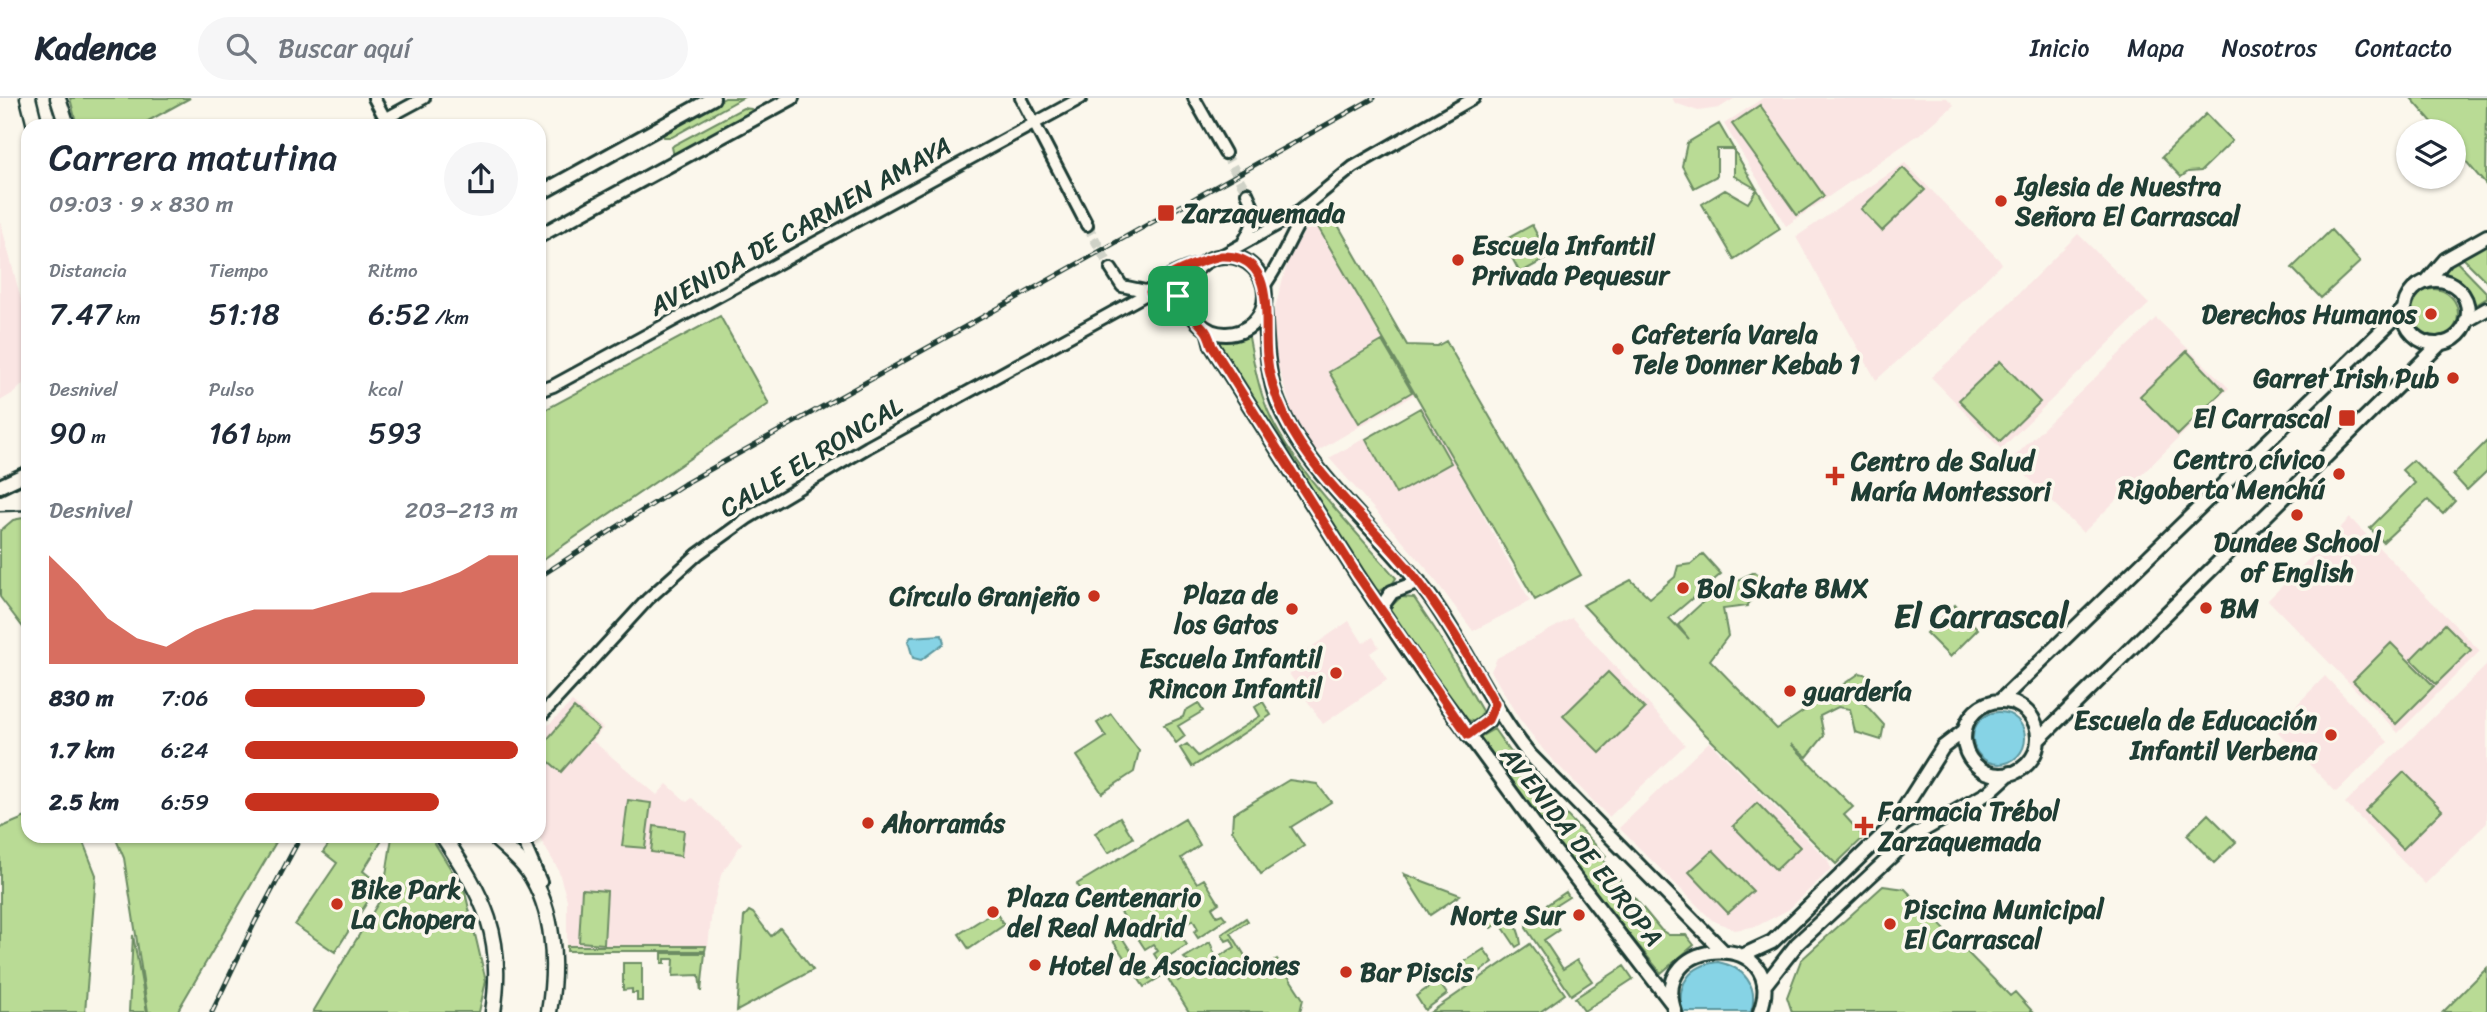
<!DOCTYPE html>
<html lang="es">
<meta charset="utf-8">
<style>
:root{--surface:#fff;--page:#f6f6f7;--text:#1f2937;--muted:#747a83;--line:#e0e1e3;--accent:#c8321e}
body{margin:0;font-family:Sriracha,sans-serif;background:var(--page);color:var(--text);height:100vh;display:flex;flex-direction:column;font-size:26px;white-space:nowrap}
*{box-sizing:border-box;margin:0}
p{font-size:23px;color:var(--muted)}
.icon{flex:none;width:38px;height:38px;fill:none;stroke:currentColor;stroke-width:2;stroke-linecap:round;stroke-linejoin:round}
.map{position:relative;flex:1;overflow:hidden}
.panel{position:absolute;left:21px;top:21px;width:525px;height:724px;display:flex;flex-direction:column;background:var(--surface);border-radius:21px;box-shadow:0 2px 5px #0004}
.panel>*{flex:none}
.controls{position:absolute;left:2396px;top:21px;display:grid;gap:14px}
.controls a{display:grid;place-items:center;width:70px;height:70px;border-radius:50%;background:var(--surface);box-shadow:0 2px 5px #0004;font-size:35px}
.pin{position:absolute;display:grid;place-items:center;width:60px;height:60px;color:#fff;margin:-30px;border-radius:14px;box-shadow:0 4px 10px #0006}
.round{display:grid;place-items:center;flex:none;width:74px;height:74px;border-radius:37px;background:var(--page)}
.overview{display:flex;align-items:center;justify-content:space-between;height:119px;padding:0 28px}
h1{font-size:38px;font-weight:600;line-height:52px}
.stats{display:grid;grid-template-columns:repeat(3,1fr);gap:10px;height:119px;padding:7px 28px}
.stats div{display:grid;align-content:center}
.stats b{font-size:30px;font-weight:600}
.stats small{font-size:19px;font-weight:400}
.stats p{font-size:19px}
.chart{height:196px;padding:14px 28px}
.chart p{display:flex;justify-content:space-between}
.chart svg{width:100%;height:126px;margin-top:7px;fill:var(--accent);opacity:.7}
ul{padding:0 28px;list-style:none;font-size:23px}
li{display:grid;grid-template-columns:112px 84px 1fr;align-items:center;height:52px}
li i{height:18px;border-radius:9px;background:var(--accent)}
header{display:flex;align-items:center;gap:42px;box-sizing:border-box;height:98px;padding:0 35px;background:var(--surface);border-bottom:2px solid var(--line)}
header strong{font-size:33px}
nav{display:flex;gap:38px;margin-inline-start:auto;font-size:24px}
.search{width:490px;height:63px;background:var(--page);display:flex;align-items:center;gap:18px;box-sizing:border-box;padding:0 24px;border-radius:38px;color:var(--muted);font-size:26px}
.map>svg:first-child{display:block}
.built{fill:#fae5e3}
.green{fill:#b9db95;stroke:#6c8c64;stroke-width:2}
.water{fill:#86d3e5;stroke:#5d979e;stroke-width:2}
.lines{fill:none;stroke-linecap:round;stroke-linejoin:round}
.tertiary-tunnel{stroke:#cfd2c7;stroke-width:10;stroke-dasharray:10 5;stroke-linecap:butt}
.tertiary-casing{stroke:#1f3d34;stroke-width:16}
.secondary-casing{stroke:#1f3d34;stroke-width:18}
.primary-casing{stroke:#1f3d34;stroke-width:19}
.tertiary{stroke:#fbf7ec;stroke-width:10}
.secondary{stroke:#fbf7ec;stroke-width:12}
.primary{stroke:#fbf7ec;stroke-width:14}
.rail-casing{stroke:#1f3d34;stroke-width:5}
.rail{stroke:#fbf7ec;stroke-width:2.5;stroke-dasharray:8;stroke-linecap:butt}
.route-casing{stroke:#fff;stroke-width:14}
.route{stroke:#c8321e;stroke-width:9}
.poi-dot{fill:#c8321e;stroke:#fbf7ec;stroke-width:2.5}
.labels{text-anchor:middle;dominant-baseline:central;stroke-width:7;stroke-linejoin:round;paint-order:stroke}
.poi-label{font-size:26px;font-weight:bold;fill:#1f3d34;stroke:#fbf7ec;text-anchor:start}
.street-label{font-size:26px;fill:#1f3d34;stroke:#fbf7ec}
.district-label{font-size:33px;font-weight:bold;fill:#1f3d34;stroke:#fbf7ec}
</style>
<header>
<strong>Kadence</strong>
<div class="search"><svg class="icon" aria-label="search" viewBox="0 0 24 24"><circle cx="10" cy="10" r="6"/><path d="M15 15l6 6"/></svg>Buscar aquí</div>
<nav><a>Inicio</a><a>Mapa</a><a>Nosotros</a><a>Contacto</a></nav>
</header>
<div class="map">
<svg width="2487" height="914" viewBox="0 0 2487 914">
<rect width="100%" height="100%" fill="#fbf7ec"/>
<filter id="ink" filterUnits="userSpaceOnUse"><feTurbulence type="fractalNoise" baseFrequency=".0143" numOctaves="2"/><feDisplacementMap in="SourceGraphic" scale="14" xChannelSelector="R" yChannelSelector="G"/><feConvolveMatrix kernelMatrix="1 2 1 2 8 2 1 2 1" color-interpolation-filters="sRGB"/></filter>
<g filter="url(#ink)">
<path class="built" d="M 1672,0 L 1735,0 L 1719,10 L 1698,13 L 1675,5 Z
M 1763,0 L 1947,0 L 1954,7 L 1924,33 L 1786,128 L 1724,26 Z
M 1905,65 L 2002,165 L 1947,219 L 1876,282 L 1796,139 Z
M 0,122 L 28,228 L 28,281 L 15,294 L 0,303 Z
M 1315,124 L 1415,296 L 1316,354 L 1295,324 L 1274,255 L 1272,221 L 1288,162 L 1307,129 Z
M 2078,136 L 2149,206 L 2001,351 L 1931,279 L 1966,248 Z
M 2156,220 L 2229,290 L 2083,435 L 2011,362 Z
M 1423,308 L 1530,503 L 1473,533 L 1426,470 L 1329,360 Z
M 2350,420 L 2480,553 L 2398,635 L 2268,502 Z
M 1572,520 L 1685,647 L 1609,719 L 1545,654 L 1518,619 L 1491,573 L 1497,560 Z
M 1349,523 L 1363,545 L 1373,539 L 1379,549 L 1370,555 L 1387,582 L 1323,626 L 1284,568 Z
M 2487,567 L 2487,725 L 2425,786 L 2345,705 Z
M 2325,578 L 2388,644 L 2336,694 L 2274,630 Z
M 572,604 L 603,630 L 593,643 L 657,697 L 667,686 L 687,704 L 692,700 L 742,745 L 721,777 L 712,813 L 708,848 L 567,848 L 567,802 L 558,771 L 539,739 L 539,636 Z
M 1709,644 L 1828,762 L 1831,771 L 1788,812 L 1757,828 L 1735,832 L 1712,822 L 1619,730 Z"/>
<path class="green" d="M 70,0 L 190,0 L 139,28 L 77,28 Z
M 725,0 L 742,0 L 672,39 L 664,39 L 662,35 Z
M 2411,0 L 2487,0 L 2486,87 L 2454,49 L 2454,33 L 2440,33 Z
M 1760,7 L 1824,98 L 1797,117 L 1732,26 Z
M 743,10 L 751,11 L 753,15 L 674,58 L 672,49 L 674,47 Z
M 2206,16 L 2232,43 L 2201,73 L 2188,74 L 2181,79 L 2162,59 Z
M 1719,26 L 1780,131 L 1734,161 L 1702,106 L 1725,92 L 1748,105 L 1757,91 L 1734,78 L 1734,51 L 1717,51 L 1717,78 L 1694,90 L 1682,68 L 1687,45 Z
M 1903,70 L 1925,92 L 1882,133 L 1861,111 Z
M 1334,120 L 1407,247 L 1437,248 L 1446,243 L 1581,477 L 1535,502 L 1315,124 Z
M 1532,127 L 1549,159 L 1520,175 L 1503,143 Z
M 2331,132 L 2360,164 L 2321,200 L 2292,170 Z
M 2487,145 L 2487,184 L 2462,159 Z
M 2454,161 L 2487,195 L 2487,200 L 2476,207 L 2462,184 L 2446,175 L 2445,169 Z
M2408 216a25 25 0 1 1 50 0a25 25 0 1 1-50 0Z
M 720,218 L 769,306 L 539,464 L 539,315 Z
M 1248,234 C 1253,260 1257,287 1268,313 C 1291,368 1356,433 1396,480 L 1391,488 L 1379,493 L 1369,486 L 1216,244 Z
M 1382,243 L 1412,294 L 1359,325 L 1329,274 Z
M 2187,253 L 2224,292 L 2178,337 L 2140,298 Z
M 2000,263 L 2040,304 L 2000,343 L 1959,302 Z
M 1420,310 L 1451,365 L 1396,396 L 1366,341 Z
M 2487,343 L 2487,373 L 2467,392 L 2453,377 Z
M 2413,362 L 2455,403 L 2443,416 L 2428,402 L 2383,444 L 2370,430 L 2415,385 L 2402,372 Z
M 28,419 L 28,536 L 0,499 L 0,433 L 13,422 Z
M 1703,456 L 1721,476 L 1669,520 L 1689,541 L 1678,527 L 1716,492 L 1755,474 L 1765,482 L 1747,508 L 1723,511 L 1728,538 L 1710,562 L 1777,631 L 1860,575 L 1871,578 L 1856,596 L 1884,627 L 1881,642 L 1855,634 L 1850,611 L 1838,609 L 1820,618 L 1824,638 L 1807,659 L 1791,646 L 1853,709 L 1844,717 L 1864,739 L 1836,766 L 1703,634 L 1583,507 L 1631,482 L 1650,500 L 1675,479 L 1678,468 L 1691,466 Z
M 1401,499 L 1414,500 L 1435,531 L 1482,613 L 1480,620 L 1475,624 L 1464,621 L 1454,608 L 1387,512 Z
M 1955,507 L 1978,531 L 1950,559 L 1926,535 Z
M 2445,526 L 2471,552 L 2436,586 L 2411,561 Z
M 2391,545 L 2434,588 L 2396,626 L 2353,583 Z
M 1608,574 L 1645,611 L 1600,655 L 1563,618 Z
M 1263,604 L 1271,617 L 1192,669 L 1180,650 L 1187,646 L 1198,658 L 1260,618 L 1255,609 Z
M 1198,605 L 1203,613 L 1178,628 L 1185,638 L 1176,645 L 1164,627 L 1183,619 L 1185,613 Z
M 574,610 L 599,631 L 561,674 L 539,655 L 539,651 Z
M 1111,616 L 1139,653 L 1134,674 L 1102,695 L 1077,658 L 1106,639 L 1097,625 Z
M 1494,631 C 1526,678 1567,717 1606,758 L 1603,762 L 1661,832 L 1669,837 L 1686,837 L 1694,847 L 1661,875 L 1574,770 L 1479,644 L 1480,639 Z
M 2404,674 L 2442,712 L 2403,751 L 2365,713 Z
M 1289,682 L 1317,686 L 1331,704 L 1291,729 L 1304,748 L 1261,776 L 1232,732 L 1233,716 Z
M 628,702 L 651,705 L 645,750 L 622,748 Z
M 1757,705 L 1800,749 L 1776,772 L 1733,728 Z
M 2208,716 L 2236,744 L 2214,765 L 2187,737 Z
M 28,718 L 28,738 L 81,739 L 96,777 L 85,914 L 0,914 L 0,730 Z
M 1120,719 L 1133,740 L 1108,755 L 1095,735 Z
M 1185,721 L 1200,747 L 1181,760 L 1197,785 L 1204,781 L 1219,805 L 1212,810 L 1217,818 L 1222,816 L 1226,821 L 1198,840 L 1194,834 L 1198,831 L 1193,822 L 1174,834 L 1178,841 L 1182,839 L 1187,847 L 1159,864 L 1154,856 L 1158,853 L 1153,846 L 1145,851 L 1113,802 L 1095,813 L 1077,786 Z
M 654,728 L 684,732 L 681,758 L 651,754 Z
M 115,739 L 279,739 L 177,914 L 148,914 L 124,760 Z
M 334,739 L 384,739 L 363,773 L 379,786 L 335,854 L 295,827 L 337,765 L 323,754 Z
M 392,739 L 431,739 L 465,794 L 486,883 L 479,914 L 313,914 L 383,797 Z
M 1713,752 L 1753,793 L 1728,815 L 1689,774 Z
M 1404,776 L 1460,797 L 1430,817 Z
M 1883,788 L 1905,791 L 2010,898 L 2015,894 L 2033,914 L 1792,914 L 1787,899 L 1801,862 Z
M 582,791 L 607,793 L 604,846 L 579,844 Z
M 1566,794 L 1569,799 L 1547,813 L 1559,832 L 1544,842 L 1563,871 L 1577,862 L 1592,883 L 1571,897 L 1526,830 L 1527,820 Z
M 1496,810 C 1499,814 1503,814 1507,817 C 1516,823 1520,836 1521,846 L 1516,849 L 1500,825 L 1491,830 L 1483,819 Z
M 749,813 L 753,815 L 771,838 L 780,830 L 813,872 L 737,913 L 744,819 Z
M 995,813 L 1004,827 L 969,851 L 959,836 Z
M 1246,820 L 1248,823 L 1231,835 L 1255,874 L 1277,861 L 1303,901 L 1300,914 L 1189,914 L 1165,876 L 1144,889 L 1113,843 L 1121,838 L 1149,881 L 1168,869 L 1178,883 L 1196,871 L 1184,860 L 1210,844 L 1216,860 L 1235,849 L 1231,841 L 1226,843 L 1222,836 Z
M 133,837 L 147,914 L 129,914 Z
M 1530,846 L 1565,896 L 1540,914 L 1431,914 Z
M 567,848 L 706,848 L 705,853 L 567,853 Z
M 1484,851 L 1493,864 L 1470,881 L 1461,866 Z
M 662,855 L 705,855 L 701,894 L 699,877 L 673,878 L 674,861 L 665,861 L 665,865 L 662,865 Z
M 623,865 L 642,865 L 642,903 L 637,903 L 637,895 L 632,895 L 632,891 L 623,892 Z
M 1624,868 L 1633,881 L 1584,913 L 1575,900 Z
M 2487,870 L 2487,914 L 2443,914 Z
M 1438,883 L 1447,896 L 1425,912 L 1416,898 Z"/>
<path class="water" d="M 942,537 L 944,545 L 921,562 L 913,560 L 908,543 L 911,539 Z
M1973 640a26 26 0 1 1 52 0a26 26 0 1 1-52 0Z
M 1718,864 C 1744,869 1759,888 1751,914 L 1682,914 C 1676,886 1690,867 1718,864 Z"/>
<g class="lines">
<path class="tertiary-tunnel" d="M 1225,55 L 1247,95
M 1087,127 L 1111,171"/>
<g class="tertiary-casing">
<path id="tertiary" d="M 374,0 L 389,28
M 1021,0 L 1087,127
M 1194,0 L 1225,55
M 385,21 L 424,0
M 1244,143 C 1256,123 1257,115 1247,95
M 1221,158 L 1293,118 L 1353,69 L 1474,0
M 1111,171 L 1122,188 L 1150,194
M 1264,188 C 1282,164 1292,134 1309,108
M 1150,194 C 1161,179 1184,170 1202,166
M 539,293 L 553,288 L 1081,0
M 539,620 L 648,501 L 698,456 L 748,420 L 868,349 L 1150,194 L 1171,195 L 1188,209
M 521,738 L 541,784"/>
</g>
<g class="secondary-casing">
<path id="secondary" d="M 539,96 L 713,0
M 539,138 L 792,0
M1187 197a39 39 0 1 1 78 0a39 39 0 1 1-78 0Z
M2404 214a32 32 0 1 1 64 0a32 32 0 1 1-64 0Z
M 2427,183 L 2446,161 L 2487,138
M 1264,206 C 1266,236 1266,267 1275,296 C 1301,373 1385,436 1433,503 C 1468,553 1491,610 1530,657 L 1723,853
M 2466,223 L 2487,211
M 1208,232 L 1212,248 L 1358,478 L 1425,577 L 1540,734 L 1671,904
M 0,388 L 28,375
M 3,404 L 28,392
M 1380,511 L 1392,494 L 1419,484
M 2000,603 L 2404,211
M1964 640a37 37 0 1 1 74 0a37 37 0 1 1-74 0Z
M 1468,637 L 1488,623 L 1495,606
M 2038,642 L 2441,245
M 1744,857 L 1772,844 L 1894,726 L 1943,649 L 1964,633
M 1764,888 L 1797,846 L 1913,738 L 1988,695 L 2010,675
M 1675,914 C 1647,836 1791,831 1760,914"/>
</g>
<g class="primary-casing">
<path id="primary" d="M 28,0 L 35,28
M 58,0 L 67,28
M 0,405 L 28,404
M 443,738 C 484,800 505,837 493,914
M 493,738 C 504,749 519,760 528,773 C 555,813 557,867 549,914"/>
</g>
<use href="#tertiary" class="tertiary"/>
<use href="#secondary" class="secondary"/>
<use href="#primary" class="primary"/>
<g class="rail-casing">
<path id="rail" d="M 539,479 L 684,386 L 1374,0
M 212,914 L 255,824 L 301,738"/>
</g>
<use href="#rail" class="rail"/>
</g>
</g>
<g class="lines" filter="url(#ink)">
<g class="route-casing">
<path id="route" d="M 1221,158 C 1278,156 1263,221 1267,258 C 1269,280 1276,300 1285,319 C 1311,374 1366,421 1406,468 C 1441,510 1468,558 1495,606 L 1488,622 L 1468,637 L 1358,478 L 1212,248 C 1206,228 1205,234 1195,220 C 1181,202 1175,192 1150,194 C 1162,176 1201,163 1221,158 Z"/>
</g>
<use href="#route" class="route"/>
</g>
<g class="poi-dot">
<circle cx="2001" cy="103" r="7"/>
<rect x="1157" y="106" width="18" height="18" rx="3.5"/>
<circle cx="1458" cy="162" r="7"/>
<circle cx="2431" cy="216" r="7"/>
<circle cx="1618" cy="251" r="7"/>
<circle cx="2453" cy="280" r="7"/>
<rect x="2338" y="311" width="18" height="18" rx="3.5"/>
<circle cx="2339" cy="376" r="7"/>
<path d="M1831.5 367.5h7v7h7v7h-7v7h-7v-7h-7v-7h7z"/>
<circle cx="2297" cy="417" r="7"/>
<circle cx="1683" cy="490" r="7"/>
<circle cx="1094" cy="498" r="7"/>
<circle cx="2206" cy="510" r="7"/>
<circle cx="1292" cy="511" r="7"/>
<circle cx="1336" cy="575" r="7"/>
<circle cx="1790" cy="593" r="7"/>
<circle cx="2331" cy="637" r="7"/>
<circle cx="868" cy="725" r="7"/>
<path d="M1860.5 717.5h7v7h7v7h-7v7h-7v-7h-7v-7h7z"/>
<circle cx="337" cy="806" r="7"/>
<circle cx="993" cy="814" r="7"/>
<circle cx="1579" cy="817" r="7"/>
<circle cx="1890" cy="826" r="7"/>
<circle cx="1035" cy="867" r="7"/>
<circle cx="1346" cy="874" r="7"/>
</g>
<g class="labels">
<g class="poi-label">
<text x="2015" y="88">Iglesia de Nuestra<tspan x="2015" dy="30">Señora El Carrascal</tspan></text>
<text x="1182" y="115">Zarzaquemada</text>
<text x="1472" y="147">Escuela Infantil<tspan x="1472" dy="30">Privada Pequesur</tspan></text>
<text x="2417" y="216" text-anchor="end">Derechos Humanos</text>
<text x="1632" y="236">Cafetería Varela<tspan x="1632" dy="30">Tele Donner Kebab 1</tspan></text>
<text x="2439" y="280" text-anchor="end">Garret Irish Pub</text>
<text x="2331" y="320" text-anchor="end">El Carrascal</text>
<text x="2325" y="361" text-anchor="end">Centro cívico<tspan x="2325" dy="30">Rigoberta Menchú</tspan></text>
<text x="1851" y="363">Centro de Salud<tspan x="1851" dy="30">María Montessori</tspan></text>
<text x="2297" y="444" text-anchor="middle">Dundee School<tspan x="2297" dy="30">of English</tspan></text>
<text x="1697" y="490">Bol Skate BMX</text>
<text x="1278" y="496" text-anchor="end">Plaza de<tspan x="1278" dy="30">los Gatos</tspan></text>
<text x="1080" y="498" text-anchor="end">Círculo Granjeño</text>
<text x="2220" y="510">BM</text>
<text x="1322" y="560" text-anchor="end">Escuela Infantil<tspan x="1322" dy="30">Rincon Infantil</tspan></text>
<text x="1804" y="593">guardería</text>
<text x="2317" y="622" text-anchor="end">Escuela de Educación<tspan x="2317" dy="30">Infantil Verbena</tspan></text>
<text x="1878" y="713">Farmacia Trébol<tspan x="1878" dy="30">Zarzaquemada</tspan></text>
<text x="882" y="725">Ahorramás</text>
<text x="351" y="791">Bike Park<tspan x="351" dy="30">La Chopera</tspan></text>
<text x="1007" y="799">Plaza Centenario<tspan x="1007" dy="30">del Real Madrid</tspan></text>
<text x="1904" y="811">Piscina Municipal<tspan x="1904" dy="30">El Carrascal</tspan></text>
<text x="1565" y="817" text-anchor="end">Norte Sur</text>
<text x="1049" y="867">Hotel de Asociaciones</text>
<text x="1360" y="874">Bar Piscis</text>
</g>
<g class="street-label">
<text transform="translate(800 128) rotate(-29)">AVENIDA DE CARMEN AMAYA</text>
<text transform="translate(811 359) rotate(-31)">CALLE EL RONCAL</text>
<text transform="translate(1582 748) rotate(52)">AVENIDA DE EUROPA</text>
</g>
<g class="district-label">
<text x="1981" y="518">El Carrascal</text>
</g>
</g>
</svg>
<div class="controls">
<a><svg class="icon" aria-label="layers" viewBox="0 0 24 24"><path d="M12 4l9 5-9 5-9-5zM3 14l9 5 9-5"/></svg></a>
</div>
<div class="pin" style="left:1178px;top:198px;background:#1e9e55"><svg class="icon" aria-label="arrive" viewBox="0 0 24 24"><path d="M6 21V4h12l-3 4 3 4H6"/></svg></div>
<section class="panel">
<div class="overview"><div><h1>Carrera matutina</h1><p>09:03 · 9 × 830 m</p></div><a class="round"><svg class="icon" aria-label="share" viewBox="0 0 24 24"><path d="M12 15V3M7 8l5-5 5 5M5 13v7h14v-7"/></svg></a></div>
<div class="stats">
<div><p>Distancia</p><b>7.47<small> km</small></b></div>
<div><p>Tiempo</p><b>51:18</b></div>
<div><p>Ritmo</p><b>6:52<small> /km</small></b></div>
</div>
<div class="stats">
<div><p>Desnivel</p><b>90<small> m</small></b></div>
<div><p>Pulso</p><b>161<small> bpm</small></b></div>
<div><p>kcal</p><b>593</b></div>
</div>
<div class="chart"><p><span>Desnivel</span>203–213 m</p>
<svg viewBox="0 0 160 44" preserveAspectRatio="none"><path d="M0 44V6L10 16L20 28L30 35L40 38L50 32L60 28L70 25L80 25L90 25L100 22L110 19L120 19L130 16L140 12L150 6L160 6V44z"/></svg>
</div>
<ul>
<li><b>830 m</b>7:06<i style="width:66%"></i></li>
<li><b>1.7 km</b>6:24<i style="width:100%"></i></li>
<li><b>2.5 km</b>6:59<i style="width:71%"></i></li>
</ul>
</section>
</div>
